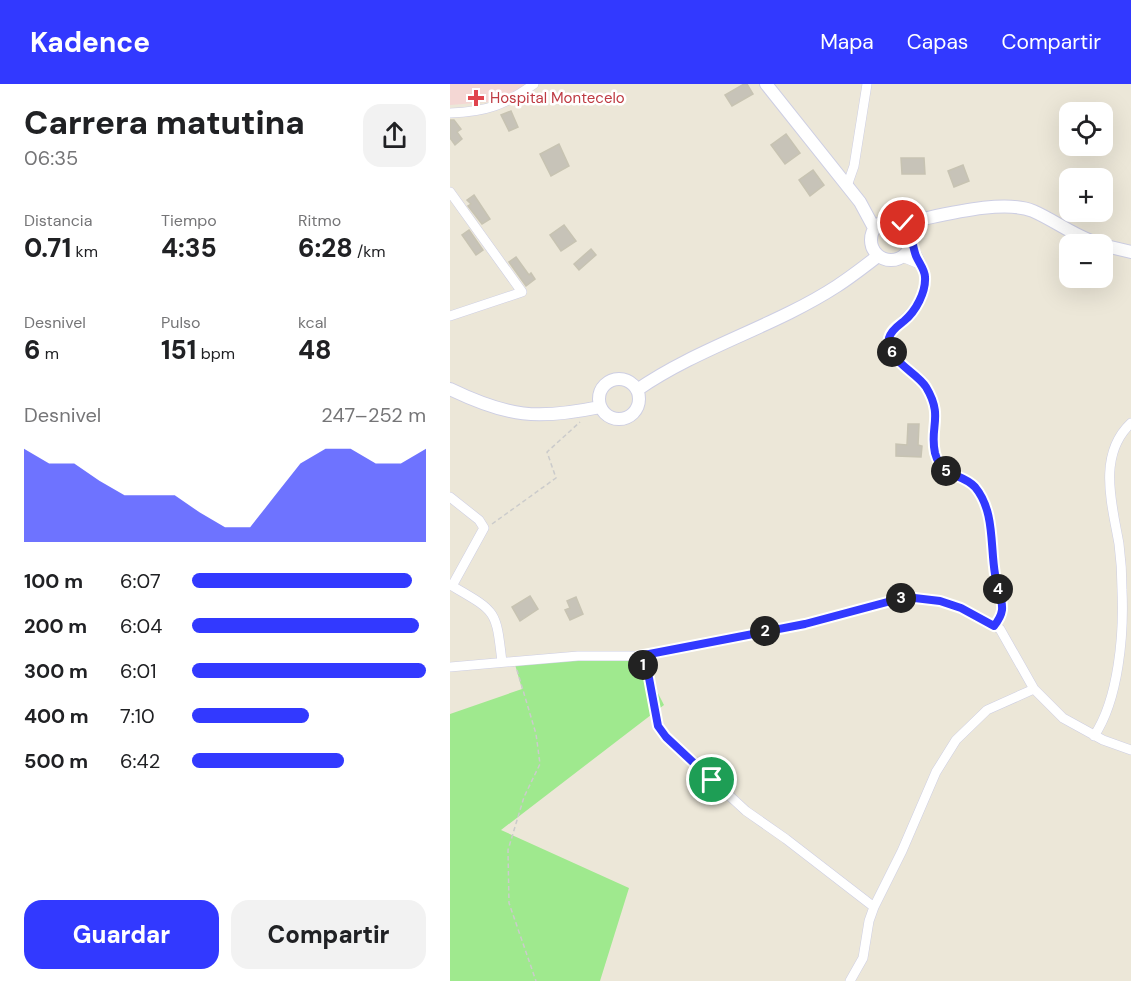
<!DOCTYPE html>
<html lang="es">
<meta charset="utf-8">
<style>
:root{--surface:#fff;--page:#f2f2f2;--text:#202124;--muted:#757577;--accent:#3239ff}
body{margin:0;font-family:"DM Sans",sans-serif;background:var(--page);color:var(--text);height:100vh;display:flex;flex-direction:column;font-size:22px;white-space:nowrap}
*{box-sizing:border-box;margin:0}
p{font-size:20px;color:var(--muted)}
.icon{flex:none;width:33px;height:33px;fill:none;stroke:currentColor;stroke-width:2;stroke-linecap:round;stroke-linejoin:round}
.map{position:relative;flex:1;overflow:hidden}
.drawer{display:flex;flex-direction:column;background:var(--surface);width:450px}
.drawer>*{flex:none}
.fabs{position:absolute;left:609px;top:18px;display:grid;gap:12px}
.fabs a{display:grid;place-items:center;width:54px;height:54px;border-radius:12px;background:var(--surface);box-shadow:0 6px 24px #0002;font-size:30px}
.pin{position:absolute;display:grid;place-items:center;width:51px;height:51px;color:#fff;margin:-26px;border:3px solid #fff;border-radius:50%;box-shadow:0 2px 6px #0007}
.km{position:absolute;width:30px;height:30px;margin:-15px;border-radius:50%;background:#222;color:#fff;font-size:16px;line-height:30px;text-align:center}
.round{display:grid;place-items:center;flex:none;width:63px;height:63px;border-radius:18px;background:var(--page)}
.headline{display:flex;align-items:center;justify-content:space-between;height:102px;padding:0 24px}
h1{font-size:33px;font-weight:800;line-height:45px}
.figures{display:grid;grid-template-columns:repeat(3,1fr);gap:9px;height:102px;padding:6px 24px}
.figures div{display:grid;align-content:center}
.figures b{font-size:26px;font-weight:800}
.figures small{font-size:16px;font-weight:400}
.figures p{font-size:16px}
.chart{height:168px;padding:12px 24px}
.chart p{display:flex;justify-content:space-between}
.chart svg{width:100%;height:108px;margin-top:6px;fill:var(--accent);opacity:.7}
.action{display:flex;gap:12px;margin-top:auto;padding:12px 24px}
.action a{flex:1;height:69px;border-radius:18px;background:var(--accent);color:#fff;font-size:24px;font-weight:800;line-height:69px;text-align:center}
.action a+a{background:var(--page);color:var(--text)}
ul{padding:0 24px;list-style:none;font-size:20px}
li{display:grid;grid-template-columns:96px 72px 1fr;align-items:center;height:45px}
li i{height:15px;border-radius:8px;background:var(--accent)}
header{display:flex;align-items:center;gap:36px;box-sizing:border-box;height:84px;padding:0 30px;background:var(--accent);color:#fff}
header strong{font-size:28px}
nav{display:flex;gap:33px;margin-inline-start:auto;font-size:21px}
main{display:flex;flex:1;min-height:0}
.map>svg:first-child{display:block}
.medical{fill:#f4d7d4}
.green{fill:#9fe98e}
.building{fill:#c7c3b8;stroke:#c7c3b2;stroke-width:1.5}
.lines{fill:none;stroke-linecap:round;stroke-linejoin:round}
.minor-casing{stroke:#cdcee3;stroke-width:10}
.tertiary-casing{stroke:#cdcee3;stroke-width:14}
.path{stroke:#cbcbcb;stroke-width:1.5;stroke-dasharray:4.5 3;stroke-linecap:butt}
.minor{stroke:#fff;stroke-width:9}
.tertiary{stroke:#fff;stroke-width:12}
.route-casing{stroke:#fff;stroke-width:12}
.route{stroke:#3239ff;stroke-width:8}
.health-dot{fill:#e0444e;stroke:#fff;stroke-width:2}
.labels{text-anchor:middle;dominant-baseline:central;stroke-width:5;stroke-linejoin:round;paint-order:stroke}
.health-label{font-size:15px;fill:#be3a42;stroke:#fff;text-anchor:start}
</style>
<header>
<strong>Kadence</strong>
<nav><a>Mapa</a><a>Capas</a><a>Compartir</a></nav>
</header>
<main>
<section class="drawer">
<div class="headline"><div><h1>Carrera matutina</h1><p>06:35</p></div><a class="round"><svg class="icon" aria-label="share" viewBox="0 0 24 24"><path d="M12 15V3M7 8l5-5 5 5M5 13v7h14v-7"/></svg></a></div>
<div class="figures">
<div><p>Distancia</p><b>0.71<small> km</small></b></div>
<div><p>Tiempo</p><b>4:35</b></div>
<div><p>Ritmo</p><b>6:28<small> /km</small></b></div>
</div>
<div class="figures">
<div><p>Desnivel</p><b>6<small> m</small></b></div>
<div><p>Pulso</p><b>151<small> bpm</small></b></div>
<div><p>kcal</p><b>48</b></div>
</div>
<div class="chart"><p><span>Desnivel</span>247–252 m</p>
<svg viewBox="0 0 160 44" preserveAspectRatio="none"><path d="M0 44V6L10 12L20 12L30 19L40 25L50 25L60 25L70 32L80 38L90 38L100 25L110 12L120 6L130 6L140 12L150 12L160 6V44z"/></svg>
</div>
<ul>
<li><b>100 m</b>6:07<i style="width:94%"></i></li>
<li><b>200 m</b>6:04<i style="width:97%"></i></li>
<li><b>300 m</b>6:01<i style="width:100%"></i></li>
<li><b>400 m</b>7:10<i style="width:50%"></i></li>
<li><b>500 m</b>6:42<i style="width:65%"></i></li>
</ul>
<div class="action"><a>Guardar</a><a>Compartir</a></div>
</section>
<div class="map">
<svg width="681" height="897" viewBox="0 0 681 897">
<rect width="100%" height="100%" fill="#ece7d8"/>
<path class="medical" d="M 0,0 L 78,0 L 66,9 L 37,18 L 0,21 Z"/>
<path class="green" d="M 189,572 L 214,621 L 51,746 L 179,804 L 150,897 L 0,897 L 0,630 L 72,605 L 64,577 Z"/>
<path class="building" d="M 294,0 L 297,0 L 303,10 L 282,22 L 275,11 Z
M 61,27 L 68,43 L 59,47 L 51,31 Z
M 0,36 L 4,36 L 11,45 L 7,48 L 12,55 L 5,61 L 0,54 Z
M 336,50 L 350,69 L 335,80 L 321,61 Z
M 109,60 L 119,82 L 101,92 L 90,70 Z
M 451,74 L 474,74 L 475,90 L 452,90 Z
M 513,81 L 519,97 L 504,103 L 498,87 Z
M 363,86 L 374,101 L 360,112 L 349,96 Z
M 24,111 L 40,135 L 32,140 L 18,122 L 21,120 L 17,116 Z
M 114,141 L 126,157 L 111,167 L 100,151 Z
M 19,146 L 33,166 L 26,171 L 12,151 Z
M 141,165 L 146,171 L 129,186 L 124,180 Z
M 66,173 L 79,191 L 81,189 L 85,195 L 76,202 L 59,178 Z
M 458,340 L 469,340 L 468,361 L 472,362 L 471,373 L 446,372 L 446,360 L 457,361 Z
M 80,512 L 88,525 L 70,537 L 62,523 Z
M 126,513 L 133,530 L 120,536 L 115,526 L 120,524 L 117,517 Z"/>
<g class="lines">
<g class="minor-casing">
<path id="minor" d="M 0,29 C 36,28 55,21 84,0
M 397,102 L 404,82 L 417,0
M 0,108 L 72,208 L 0,232
M 461,157 C 464,166 474,183 475,191 C 480,225 440,240 439,256 C 438,278 465,286 475,301 C 494,329 479,342 485,368 C 491,394 511,388 524,402 C 546,425 540,462 545,490 C 547,501 553,515 552,526 C 551,532 548,537 544,542
M 452,173 L 469,180
M 0,413 L 29,436 L 34,444 L 2,502 C 47,528 46,526 52,578
M 189,572 L 199,594 L 208,642 L 216,653 L 296,727 L 336,755 L 424,823
M 0,583 L 128,572 L 189,572 L 355,540 L 456,513 L 490,517 L 511,524 L 550,545 L 584,605 L 613,634 L 653,656 L 681,666
M 644,652 C 669,615 674,549 672,506 C 672,491 671,475 669,460 C 662,420 647,371 681,339
M 400,897 L 413,874 L 419,837 L 424,823 L 452,767 L 486,688 L 506,656 L 537,626 L 584,605"/>
</g>
<g class="tertiary-casing">
<path id="tertiary" d="M 316,0 L 410,118 L 424,144
M421 156a20 20 0 1 1 40 0a20 20 0 1 1-40 0Z
M 453,139 C 487,133 551,114 583,127 C 606,137 625,153 650,160
M 652,161 L 681,168
M149 315a20 20 0 1 1 40 0a20 20 0 1 1-40 0Z
M 0,305 C 58,333 87,336 150,323
M 187,306 C 249,263 324,243 387,202 C 401,193 415,182 428,172"/>
</g>
<path class="path" d="M 42,440 L 106,394 L 97,368 L 130,338
M 67,586 L 86,650 L 90,680 L 74,713 L 58,766 L 59,819 L 86,897"/>
<use href="#minor" class="minor"/>
<use href="#tertiary" class="tertiary"/>
</g>
<g class="lines">
<g class="route-casing">
<path id="route" d="M 262,696 L 216,653 L 208,642 L 199,594 L 189,572 L 355,540 L 456,513 L 490,517 L 511,524 L 544,542 C 548,537 551,533 552,526 C 553,515 547,501 545,490 C 540,461 545,427 525,403 C 511,388 492,395 485,369 C 479,343 494,333 476,303 C 467,288 434,275 439,254 C 441,246 449,241 454,237 C 466,227 476,208 475,193 C 475,186 469,179 466,172 C 462,161 462,148 453,139"/>
</g>
<use href="#route" class="route"/>
</g>
<path class="health-dot" d="M23 5h6v6h6v6h-6v6h-6v-6h-6v-6h6z"/>
<g class="labels">
<g class="health-label">
<text x="40" y="14">Hospital Montecelo</text>
</g>
</g>
</svg>
<div class="fabs">
<a><svg class="icon" aria-label="locate" viewBox="0 0 24 24"><circle cx="12" cy="12" r="6"/><path d="M12 2v4M12 18v4M2 12h4M18 12h4"/></svg></a>
<a>+</a>
<a>−</a>
</div>
<div class="pin" style="left:262px;top:696px;background:#1e9e55"><svg class="icon" aria-label="arrive" viewBox="0 0 24 24"><path d="M6 21V4h12l-3 4 3 4H6"/></svg></div>
<div class="pin" style="left:453px;top:139px;background:#d93025"><svg class="icon" aria-label="check" viewBox="0 0 24 24"><path d="M5 12l5 5 9-10"/></svg></div>
<b class="km" style="left:193px;top:581px">1</b>
<b class="km" style="left:315px;top:547px">2</b>
<b class="km" style="left:451px;top:514px">3</b>
<b class="km" style="left:548px;top:505px">4</b>
<b class="km" style="left:496px;top:387px">5</b>
<b class="km" style="left:442px;top:268px">6</b>
</div>
</main>
